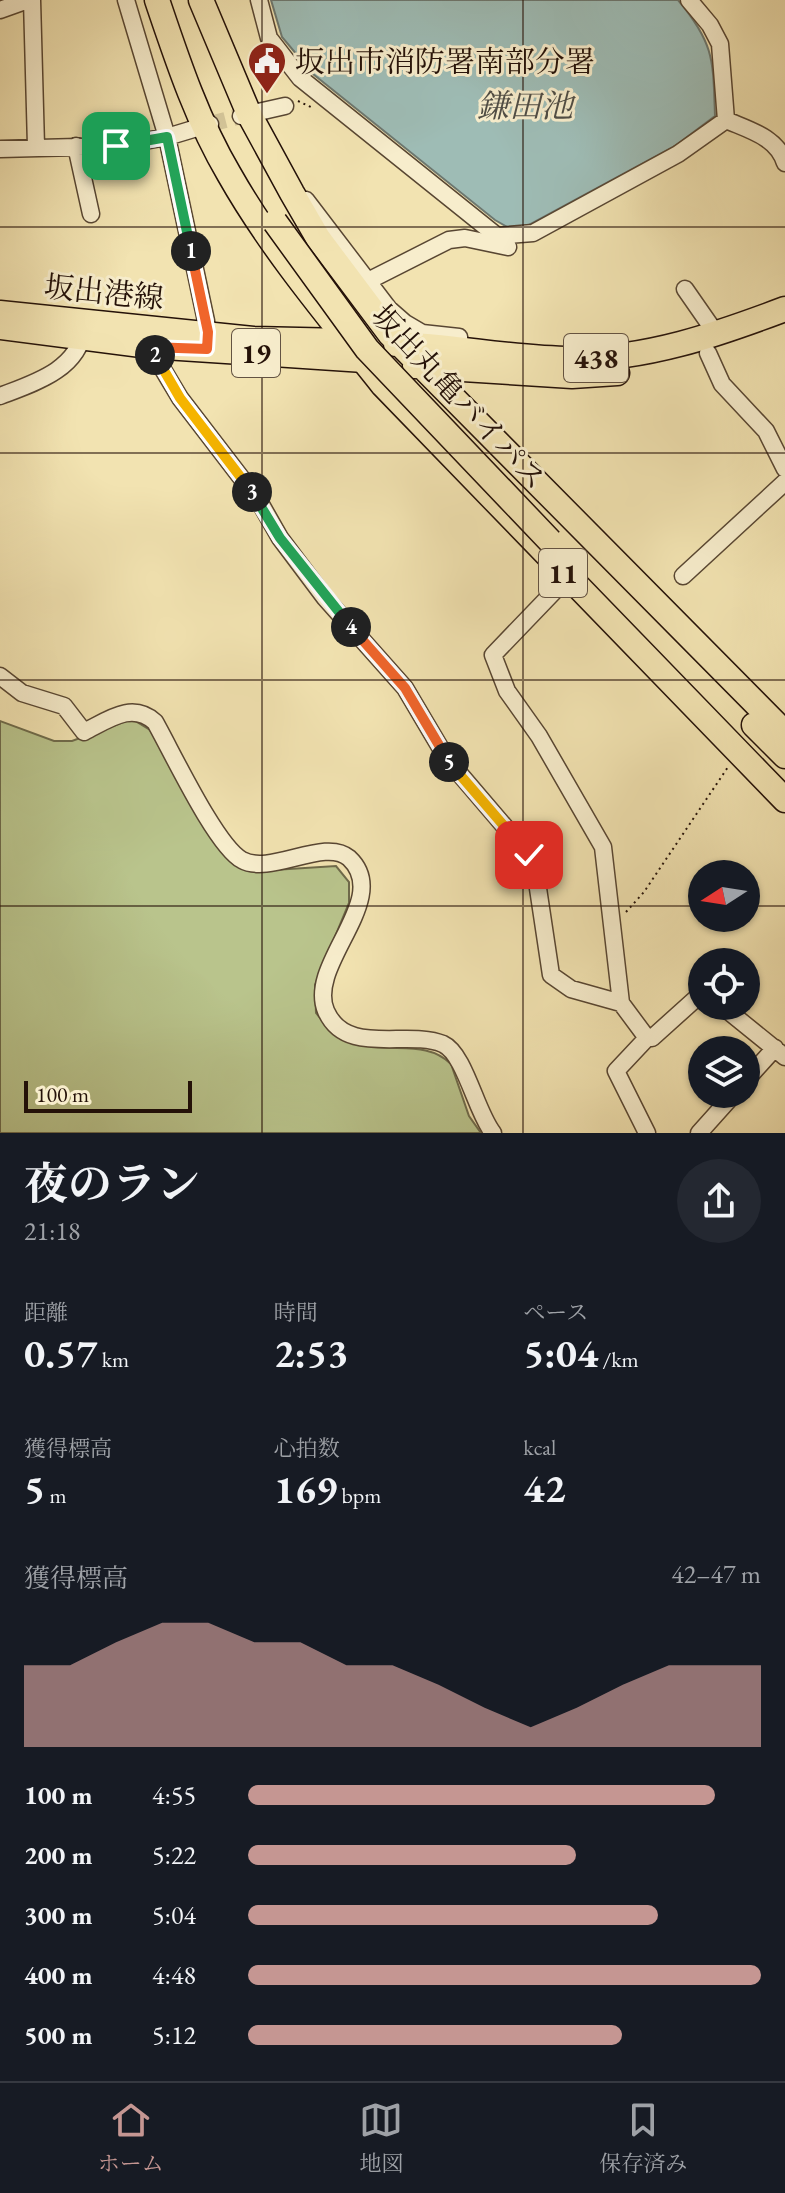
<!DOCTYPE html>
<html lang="ja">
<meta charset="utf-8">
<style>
:root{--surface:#171b24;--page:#242831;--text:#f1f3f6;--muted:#9ea1a6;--line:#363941;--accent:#c59692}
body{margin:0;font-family:"EB Garamond","Noto Serif JP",serif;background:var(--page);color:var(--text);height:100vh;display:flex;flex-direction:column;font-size:30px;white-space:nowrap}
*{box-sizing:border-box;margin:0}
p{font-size:26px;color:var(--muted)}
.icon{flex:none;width:44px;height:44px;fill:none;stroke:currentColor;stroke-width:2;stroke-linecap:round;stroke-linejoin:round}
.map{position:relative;height:1133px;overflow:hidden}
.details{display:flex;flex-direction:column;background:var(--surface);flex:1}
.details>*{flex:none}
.needle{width:52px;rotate:258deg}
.fabs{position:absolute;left:688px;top:860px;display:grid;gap:16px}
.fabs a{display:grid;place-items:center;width:72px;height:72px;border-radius:50%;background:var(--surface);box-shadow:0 2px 6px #0004;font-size:40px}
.scale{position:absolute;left:24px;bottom:20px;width:168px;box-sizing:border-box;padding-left:8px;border:4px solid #241108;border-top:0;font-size:22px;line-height:28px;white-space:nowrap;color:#241108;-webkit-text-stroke:6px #f7edcc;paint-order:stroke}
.pin{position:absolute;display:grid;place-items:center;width:68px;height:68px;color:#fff;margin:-34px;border-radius:16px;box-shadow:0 4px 12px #0006}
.km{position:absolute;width:40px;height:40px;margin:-20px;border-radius:50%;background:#222;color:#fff;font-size:22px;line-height:40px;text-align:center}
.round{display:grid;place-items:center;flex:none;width:84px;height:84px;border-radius:42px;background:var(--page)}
.headline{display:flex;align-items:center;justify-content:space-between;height:136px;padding:0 24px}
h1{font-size:44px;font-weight:700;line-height:60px}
.figures{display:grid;grid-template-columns:repeat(3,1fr);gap:12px;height:136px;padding:8px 24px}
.figures div{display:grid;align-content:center}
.figures b{font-size:40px;font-weight:700}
.figures small{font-size:22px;font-weight:400}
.figures p{font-size:22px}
.chart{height:224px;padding:16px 24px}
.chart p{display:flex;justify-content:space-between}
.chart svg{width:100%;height:144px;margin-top:8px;fill:var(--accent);opacity:.7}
ul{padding:0 24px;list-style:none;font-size:26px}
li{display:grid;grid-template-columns:128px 96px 1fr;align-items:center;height:60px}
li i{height:20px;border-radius:10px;background:var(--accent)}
.menu{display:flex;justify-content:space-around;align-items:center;height:112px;border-top:2px solid var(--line);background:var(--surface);font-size:22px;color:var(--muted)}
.menu a{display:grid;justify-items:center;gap:4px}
.menu .current{color:var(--accent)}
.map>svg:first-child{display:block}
.green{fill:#b9c48c;stroke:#6e6a4a;stroke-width:2}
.water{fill:#9ebcb5;stroke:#6d7870;stroke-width:2}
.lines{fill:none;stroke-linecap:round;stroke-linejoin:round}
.minor-tunnel{stroke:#d3c498;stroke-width:16;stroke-dasharray:16 8;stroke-linecap:butt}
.minor-casing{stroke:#584632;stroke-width:19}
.major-casing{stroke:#241108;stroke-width:25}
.highway-casing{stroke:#241108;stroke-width:27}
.path{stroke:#241108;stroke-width:2;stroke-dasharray:2 4;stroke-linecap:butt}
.minor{stroke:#f7edcc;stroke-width:16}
.major{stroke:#f2e3b1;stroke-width:22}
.highway{stroke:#f2e3b1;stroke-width:24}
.highway-bridge-casing{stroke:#241108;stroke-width:27;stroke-linecap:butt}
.highway-bridge{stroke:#f2e3b1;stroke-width:24}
.split-1-casing{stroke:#fff;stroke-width:16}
.split-2-casing{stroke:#fff;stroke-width:16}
.split-3-casing{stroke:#fff;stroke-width:16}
.split-4-casing{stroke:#fff;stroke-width:16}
.split-5-casing{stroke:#fff;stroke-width:16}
.split-6-casing{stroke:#fff;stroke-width:16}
.split-1{stroke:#22a559;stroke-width:10}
.split-2{stroke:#f0652b;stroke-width:10}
.split-3{stroke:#f5b400;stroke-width:10}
.split-4{stroke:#22a559;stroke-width:10}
.split-5{stroke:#f0652b;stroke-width:10}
.split-6{stroke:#f5b400;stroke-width:10}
.grid{fill:none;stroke:#241108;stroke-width:2;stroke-opacity:0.55}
.labels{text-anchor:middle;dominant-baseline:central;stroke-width:6;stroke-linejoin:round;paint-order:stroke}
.shield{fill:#f7edcc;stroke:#635343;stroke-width:2}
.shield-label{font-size:28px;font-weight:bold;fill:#241108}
.poi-label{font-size:30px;fill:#241108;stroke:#f7edcc;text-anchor:start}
.street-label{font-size:30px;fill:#241108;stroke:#f7edcc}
.water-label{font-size:32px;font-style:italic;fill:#4f4d45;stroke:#f7edcc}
</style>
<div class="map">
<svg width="785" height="1133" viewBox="0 0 785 1133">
<rect width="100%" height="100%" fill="#f2e3b1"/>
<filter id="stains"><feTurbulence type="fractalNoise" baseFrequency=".0025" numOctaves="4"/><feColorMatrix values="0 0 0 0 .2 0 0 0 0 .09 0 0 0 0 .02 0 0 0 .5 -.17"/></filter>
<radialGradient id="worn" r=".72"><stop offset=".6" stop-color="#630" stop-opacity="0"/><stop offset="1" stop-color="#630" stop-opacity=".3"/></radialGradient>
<path class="green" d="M 132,719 L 150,730 L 220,849 L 258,871 L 336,866 L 349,882 L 349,903 L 315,985 L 316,1013 C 363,1073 415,1029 451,1064 L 469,1116 L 481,1133 L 0,1133 L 0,721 L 54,741 L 72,741 Z"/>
<path class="water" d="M 271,0 L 678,0 C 715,44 713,61 715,116 L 675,146 L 516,232 L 495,220 L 313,74 L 282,37 Z"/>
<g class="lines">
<path class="minor-tunnel" d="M 210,124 L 241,116"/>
<g class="minor-casing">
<path id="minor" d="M 32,0 L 36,146
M 126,0 L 167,137 L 206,321 L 207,344
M 259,0 L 269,38 L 300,78 L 497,236 L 533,233 L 678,154 L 726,120
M 689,0 L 710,25 L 720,44 L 726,120 C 749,130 777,137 785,163
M 0,10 L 28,0
M 241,116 L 285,106
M 76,146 L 91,214
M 0,149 L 116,146 L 167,137 L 210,124
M 306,200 L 389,309 L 405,323 L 422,333 L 459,337 L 461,358
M 360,285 L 449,240 L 465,238 L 508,247
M 685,289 L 717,335
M 146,341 L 180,398 L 259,501 L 280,538 L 325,598 L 405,688 L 447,759 L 529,855 L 536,875 L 551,975 L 571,989 L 621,1003 L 647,1038 L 652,1038 L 702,993
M 708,353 L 722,384 L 766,431 L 785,469
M 0,396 C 34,383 78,370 84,329
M 683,576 L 785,482
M 567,578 L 493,655 L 507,691 L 539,736 L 603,847 L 621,1003
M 0,676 L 22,693 L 64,706 L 84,732 C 108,720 132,701 155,722 C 172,752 216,846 242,860 C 270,876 325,837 349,858 C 393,899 306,964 326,1011 C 346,1057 407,1029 443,1044 C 465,1054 476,1112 493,1133
M 722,1006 L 785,1057
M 647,1038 L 616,1071 L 647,1133
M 746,1080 L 775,1048
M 699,1133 L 734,1094"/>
</g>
<g class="major-casing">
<path id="major" d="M 0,312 L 253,338 L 345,340
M 0,328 L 149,347 L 364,361"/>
</g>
<g class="highway-casing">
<path id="highway" d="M 157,0 C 177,59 197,120 229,174 C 272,250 329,317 383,385 L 785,800
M 201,0 L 249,114 L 292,193 L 318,238 L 390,334 L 785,733
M 396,344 C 455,346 513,359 572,359 C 647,359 716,335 785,309
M 415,366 L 572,376 L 617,373
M 754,725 L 785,756"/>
</g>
<path class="path" d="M 298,101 L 313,108
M 626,912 L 644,892 L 728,767"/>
<use href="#minor" class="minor"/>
<use href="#major" class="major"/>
<use href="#highway" class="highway"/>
<g class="highway-bridge-casing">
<path id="highway-bridge" d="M 275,222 L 367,349 L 550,541"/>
</g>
<use href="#highway-bridge" class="highway-bridge"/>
</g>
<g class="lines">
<g class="split-1-casing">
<path id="split-1" d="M 116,146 L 167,137 L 191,251"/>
</g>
<g class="split-2-casing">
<path id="split-2" d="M 155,355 L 149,347 L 207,349 L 208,332 L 191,251"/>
</g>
<g class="split-3-casing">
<path id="split-3" d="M 155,355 L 180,398 L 252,492"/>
</g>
<g class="split-4-casing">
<path id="split-4" d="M 252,492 L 280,538 L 351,627"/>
</g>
<g class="split-5-casing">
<path id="split-5" d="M 351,627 L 405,688 L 449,762"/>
</g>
<g class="split-6-casing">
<path id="split-6" d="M 449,762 L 529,855"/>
</g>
<use href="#split-1" class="split-1"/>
<use href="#split-2" class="split-2"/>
<use href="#split-3" class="split-3"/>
<use href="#split-4" class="split-4"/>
<use href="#split-5" class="split-5"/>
<use href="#split-6" class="split-6"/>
</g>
<path class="grid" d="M 262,0 L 262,1133M 523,0 L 523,1133M 0,227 L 785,227M 0,453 L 785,453M 0,680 L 785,680M 0,906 L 702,906M 746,906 L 785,906"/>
<defs>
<g id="civic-pin" transform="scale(2)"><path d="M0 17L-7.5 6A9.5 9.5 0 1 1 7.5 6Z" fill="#8f2418" stroke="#f7edcc"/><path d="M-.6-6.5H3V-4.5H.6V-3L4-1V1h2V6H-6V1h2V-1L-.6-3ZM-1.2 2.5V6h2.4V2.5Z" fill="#fff"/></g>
</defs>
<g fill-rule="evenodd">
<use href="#civic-pin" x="267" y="61"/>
</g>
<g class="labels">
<g class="shield">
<rect x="232" y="329" width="48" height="48" rx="6"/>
<rect x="564" y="334" width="64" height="48" rx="6"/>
<rect x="539" y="549" width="48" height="48" rx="6"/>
</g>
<g class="shield-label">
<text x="256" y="353">19</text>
<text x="596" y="358">438</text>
<text x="563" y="573">11</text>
</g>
<g class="poi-label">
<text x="295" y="61">坂出市消防署南部分署</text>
</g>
<g class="street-label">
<text transform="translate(104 292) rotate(6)">坂出港線</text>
<text transform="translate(459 397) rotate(47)">坂出丸亀バイパス</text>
</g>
<g class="water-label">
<text x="525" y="106">鎌田池</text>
</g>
</g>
<rect width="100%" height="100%" filter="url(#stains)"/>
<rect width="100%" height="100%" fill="url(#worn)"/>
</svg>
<div class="fabs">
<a><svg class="needle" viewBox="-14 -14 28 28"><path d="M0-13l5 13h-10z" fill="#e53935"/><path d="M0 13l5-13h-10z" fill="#9ea1a6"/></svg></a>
<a><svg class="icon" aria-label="locate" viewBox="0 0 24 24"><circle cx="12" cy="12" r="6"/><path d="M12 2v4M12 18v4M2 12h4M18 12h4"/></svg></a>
<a><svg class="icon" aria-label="layers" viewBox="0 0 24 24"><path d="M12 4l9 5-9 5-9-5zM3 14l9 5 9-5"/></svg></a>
</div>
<div class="scale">100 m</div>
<div class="pin" style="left:116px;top:146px;background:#1e9e55"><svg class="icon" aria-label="arrive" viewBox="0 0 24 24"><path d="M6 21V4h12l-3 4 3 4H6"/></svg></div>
<div class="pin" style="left:529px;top:855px;background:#d93025"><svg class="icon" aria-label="check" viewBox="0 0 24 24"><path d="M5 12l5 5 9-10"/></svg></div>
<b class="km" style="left:191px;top:251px">1</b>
<b class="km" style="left:155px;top:355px">2</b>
<b class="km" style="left:252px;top:492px">3</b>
<b class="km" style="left:351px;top:627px">4</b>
<b class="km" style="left:449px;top:762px">5</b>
</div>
<section class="details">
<div class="headline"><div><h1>夜のラン</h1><p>21:18</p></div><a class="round"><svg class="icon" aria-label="share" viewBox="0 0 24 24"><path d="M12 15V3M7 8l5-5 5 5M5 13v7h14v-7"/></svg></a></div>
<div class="figures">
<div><p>距離</p><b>0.57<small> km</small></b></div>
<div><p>時間</p><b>2:53</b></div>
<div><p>ペース</p><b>5:04<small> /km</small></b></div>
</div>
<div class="figures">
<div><p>獲得標高</p><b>5<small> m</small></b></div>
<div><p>心拍数</p><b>169<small> bpm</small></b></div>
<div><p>kcal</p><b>42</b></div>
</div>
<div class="chart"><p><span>獲得標高</span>42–47 m</p>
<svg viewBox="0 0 160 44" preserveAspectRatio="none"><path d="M0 44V19L10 19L20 12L30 6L40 6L50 12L60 12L70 19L80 19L90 25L100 32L110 38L120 32L130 25L140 19L150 19L160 19V44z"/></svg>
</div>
<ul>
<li><b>100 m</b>4:55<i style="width:91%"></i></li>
<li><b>200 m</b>5:22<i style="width:64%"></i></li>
<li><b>300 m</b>5:04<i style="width:80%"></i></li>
<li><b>400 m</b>4:48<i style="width:100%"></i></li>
<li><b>500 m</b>5:12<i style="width:73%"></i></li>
</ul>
</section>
<nav class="menu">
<a class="current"><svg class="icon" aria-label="home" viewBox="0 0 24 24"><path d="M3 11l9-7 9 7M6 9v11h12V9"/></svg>ホーム</a>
<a><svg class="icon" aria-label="map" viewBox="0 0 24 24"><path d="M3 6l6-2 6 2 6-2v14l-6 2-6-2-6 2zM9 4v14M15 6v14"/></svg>地図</a>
<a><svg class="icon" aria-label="saved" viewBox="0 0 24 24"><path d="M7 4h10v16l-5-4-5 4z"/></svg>保存済み</a>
</nav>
